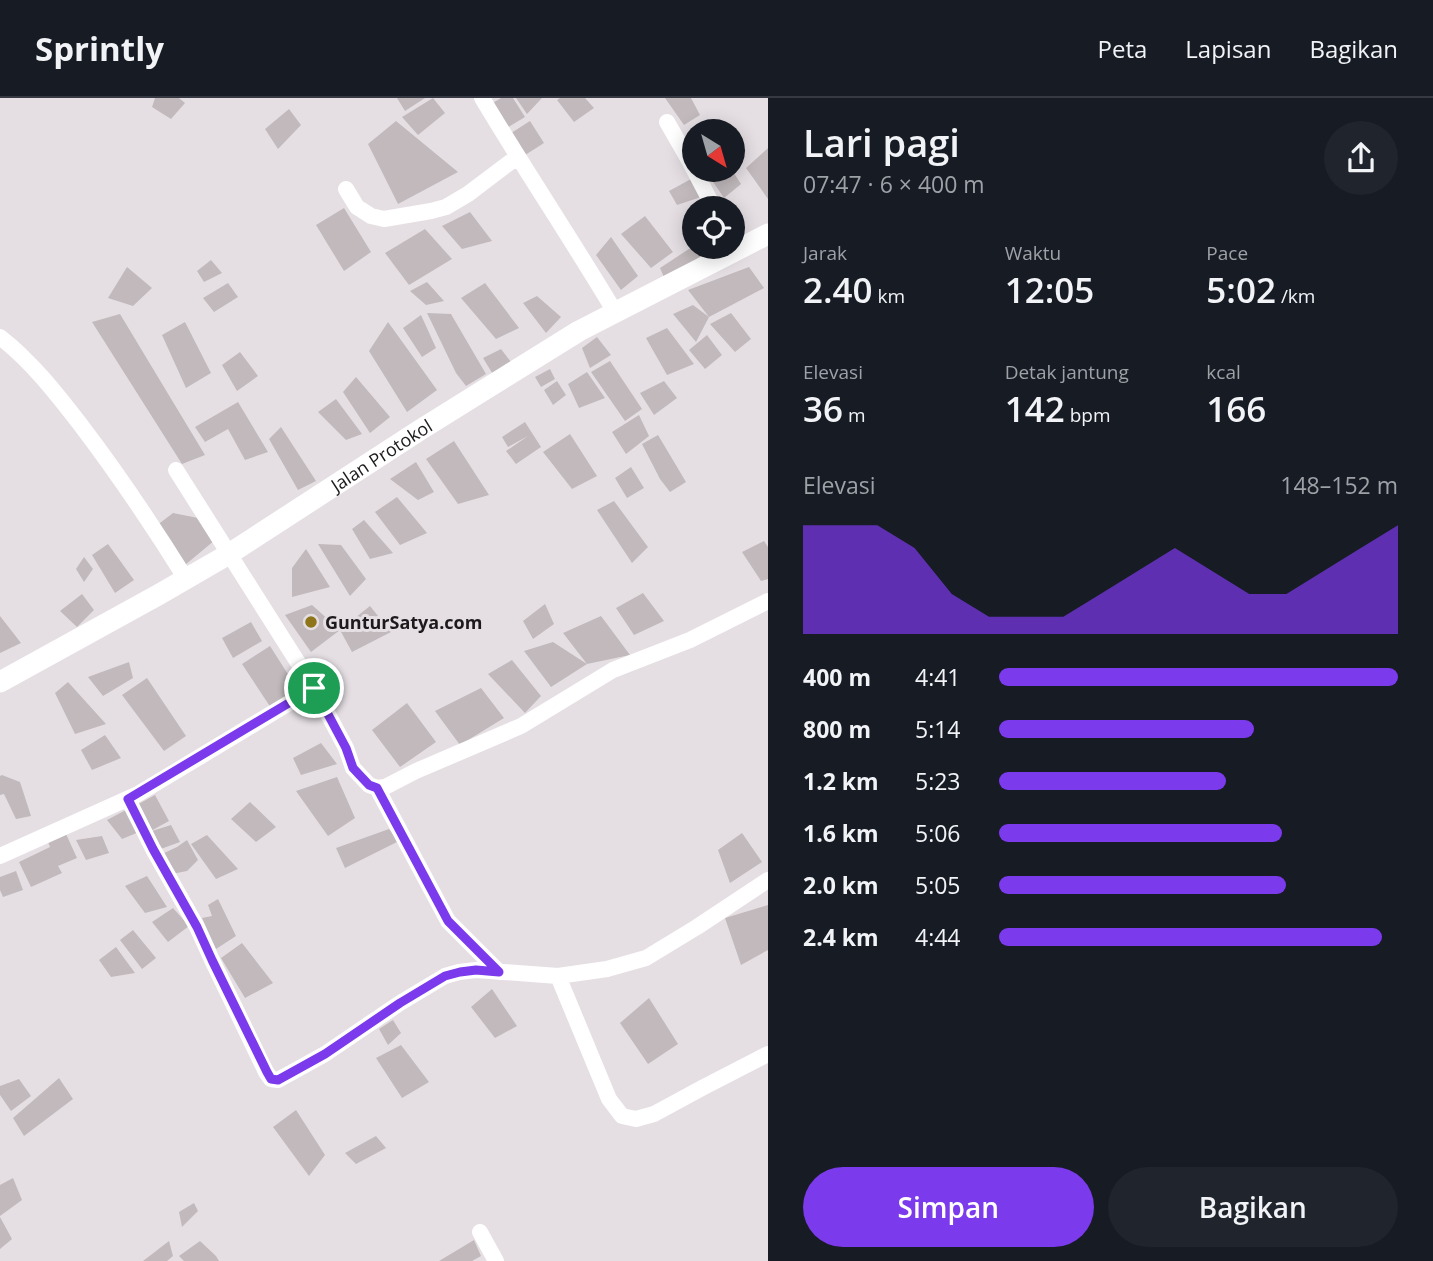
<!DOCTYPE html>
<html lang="id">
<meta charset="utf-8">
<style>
:root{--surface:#171b24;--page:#20242c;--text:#f1f3f6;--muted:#9ea1a6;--line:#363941;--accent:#7c3aed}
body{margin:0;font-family:"Open Sans",sans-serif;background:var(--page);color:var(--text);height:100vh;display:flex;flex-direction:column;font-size:26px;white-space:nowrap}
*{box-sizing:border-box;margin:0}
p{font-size:23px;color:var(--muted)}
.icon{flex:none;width:38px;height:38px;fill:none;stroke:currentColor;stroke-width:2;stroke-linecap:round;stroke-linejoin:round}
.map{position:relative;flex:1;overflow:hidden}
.panel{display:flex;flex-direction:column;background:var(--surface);width:665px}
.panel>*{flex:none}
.needle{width:46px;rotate:143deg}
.controls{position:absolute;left:682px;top:21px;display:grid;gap:14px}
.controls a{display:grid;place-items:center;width:63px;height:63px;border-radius:50%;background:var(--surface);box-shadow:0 4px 18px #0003;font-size:35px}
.pin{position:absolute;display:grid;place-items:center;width:60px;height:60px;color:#fff;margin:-30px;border:4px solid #fff;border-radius:50%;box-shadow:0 2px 7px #0007}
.round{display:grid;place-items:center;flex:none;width:74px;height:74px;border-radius:37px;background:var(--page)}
.overview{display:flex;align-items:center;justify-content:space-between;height:119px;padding:0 35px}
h1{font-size:38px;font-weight:600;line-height:52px}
.stats{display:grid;grid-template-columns:repeat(3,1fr);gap:10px;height:119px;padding:7px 35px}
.stats div{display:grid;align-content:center}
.stats b{font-size:35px;font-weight:600}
.stats small{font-size:19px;font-weight:400}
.stats p{font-size:19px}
.chart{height:196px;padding:14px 35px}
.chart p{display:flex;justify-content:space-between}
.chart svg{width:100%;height:126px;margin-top:7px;fill:var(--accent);opacity:.7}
.cta{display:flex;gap:14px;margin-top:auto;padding:14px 35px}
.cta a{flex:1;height:80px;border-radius:42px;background:var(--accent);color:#fff;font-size:28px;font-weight:600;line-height:80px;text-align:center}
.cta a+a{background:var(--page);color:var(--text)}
ul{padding:0 35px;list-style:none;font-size:23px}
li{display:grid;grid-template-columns:112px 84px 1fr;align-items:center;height:52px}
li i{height:18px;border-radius:9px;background:var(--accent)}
header{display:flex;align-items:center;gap:42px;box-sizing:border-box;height:98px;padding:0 35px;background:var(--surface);border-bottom:2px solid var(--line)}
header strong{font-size:33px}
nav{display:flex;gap:38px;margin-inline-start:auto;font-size:24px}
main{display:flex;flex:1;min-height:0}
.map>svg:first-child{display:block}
.building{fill:#c1b9bc}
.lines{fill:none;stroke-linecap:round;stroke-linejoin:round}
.street{stroke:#fff;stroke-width:16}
.secondary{stroke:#fff;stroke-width:21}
.route-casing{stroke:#fff;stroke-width:14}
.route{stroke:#7c3aed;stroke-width:9}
.poi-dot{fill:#8f751a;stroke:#e5dfe4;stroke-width:2.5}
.labels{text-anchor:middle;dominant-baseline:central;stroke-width:6;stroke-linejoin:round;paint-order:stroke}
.street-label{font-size:18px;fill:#1d1a1c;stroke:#e5dfe4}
.poi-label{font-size:18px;font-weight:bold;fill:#1d1a1c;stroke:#e5dfe4;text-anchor:start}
</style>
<header>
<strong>Sprintly</strong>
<nav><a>Peta</a><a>Lapisan</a><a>Bagikan</a></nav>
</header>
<main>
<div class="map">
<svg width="768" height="1163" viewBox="0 0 768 1163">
<rect width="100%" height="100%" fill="#e5dfe4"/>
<path class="building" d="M 155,0 L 179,0 L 185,5 L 171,21 L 152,9 Z
M 397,0 L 425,0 L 405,13 Z
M 433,0 L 445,15 L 418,37 L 402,19 Z
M 501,0 L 513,0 L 525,19 L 505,31 L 491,6 Z
M 516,0 L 542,0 L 527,16 Z
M 560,0 L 585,0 L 594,10 L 574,24 L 557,2 Z
M 665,0 L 691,0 L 700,17 L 684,27 Z
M 289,11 L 301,27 L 278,51 L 265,31 Z
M 396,23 L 458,74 L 398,106 L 368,46 Z
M 530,23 L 544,45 L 522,59 L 508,37 Z
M 768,50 L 768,101 L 746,70 Z
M 705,72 L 732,72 L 741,86 L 724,100 Z
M 691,81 L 704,98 L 677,107 L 669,93 Z
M 344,110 L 371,154 L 344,173 L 316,127 Z
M 470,114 L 492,143 L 462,151 L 442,128 Z
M 645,118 L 673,154 L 651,170 L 621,136 Z
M 425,131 L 452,161 L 409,187 L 385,155 Z
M 611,139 L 638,178 L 621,192 L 596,157 Z
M 695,147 L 695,149 L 706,149 L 708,153 L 666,184 L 660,170 Z
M 211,162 L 222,175 L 204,184 L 197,173 Z
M 127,169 L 152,190 L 133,208 L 108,200 Z
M 749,169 L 764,190 L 709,219 L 696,244 L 673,216 L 693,207 L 709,219 L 688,192 Z
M 427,184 L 444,203 L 426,207 L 410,193 Z
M 228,185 L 238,199 L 214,214 L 203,200 Z
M 485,185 L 519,230 L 496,241 L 461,200 Z
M 537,198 L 561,219 L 546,235 L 523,205 Z
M 427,215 L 451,216 L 486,276 L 466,288 L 456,275 Z
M 731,215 L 751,241 L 735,254 L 710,226 Z
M 120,216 L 170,299 L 205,357 L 182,366 L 92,224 Z
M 421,217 L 436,250 L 422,259 L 403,230 Z
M 185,224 L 211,275 L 186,290 L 162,237 Z
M 388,224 L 437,292 L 407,314 L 369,253 Z
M 667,230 L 694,266 L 667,277 L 646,240 Z
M 707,237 L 722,257 L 705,271 L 689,252 Z
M 597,239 L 611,257 L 590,270 L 582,250 Z
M 501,251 L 511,264 L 494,278 L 483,260 Z
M 240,254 L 258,278 L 237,293 L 222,267 Z
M 610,263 L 642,311 L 625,323 L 591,274 Z
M 550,271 L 555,281 L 541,289 L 535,279 Z
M 587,274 L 605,300 L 579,310 L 568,286 Z
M 356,279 L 390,319 L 370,335 L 343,294 Z
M 557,283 L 566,297 L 553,307 L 544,292 Z
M 664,283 L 677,300 L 654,317 L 640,295 Z
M 336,301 L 362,336 L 346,342 L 318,314 Z
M 238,304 L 268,354 L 245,362 L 228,331 L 205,344 L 195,329 Z
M 639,317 L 649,338 L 626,356 L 612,334 Z
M 525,324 L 541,349 L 516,366 L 506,353 L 528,338 L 508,349 L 502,339 Z
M 281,329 L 316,383 L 298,392 L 269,341 Z
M 570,336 L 597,378 L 572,391 L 543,354 Z
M 658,337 L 686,384 L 670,394 L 660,381 L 642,346 Z
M 454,343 L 489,397 L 458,406 L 426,361 Z
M 416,364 L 434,394 L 418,402 L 390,381 Z
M 631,369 L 644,390 L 627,400 L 615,380 Z
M 397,399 L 427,435 L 400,447 L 375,414 Z
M 614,403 L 648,449 L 632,465 L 597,412 Z
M 173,415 L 198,420 L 215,442 L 185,467 L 156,428 Z
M 364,422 L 393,455 L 370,461 L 352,431 Z
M 764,443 L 768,449 L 768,481 L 761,483 L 742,454 Z
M 108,446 L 134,482 L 115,495 L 92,457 Z
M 318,446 L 341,447 L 366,481 L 350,498 Z
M 306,451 L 330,489 L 292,499 L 292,470 Z
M 84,459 L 93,471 L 84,484 L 76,471 Z
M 643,495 L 664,523 L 634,537 L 616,510 Z
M 82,496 L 94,512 L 77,529 L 60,513 Z
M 545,506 L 554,526 L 533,541 L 523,523 Z
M 312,507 L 340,532 L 311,554 L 285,517 Z
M 370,508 L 391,534 L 352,554 L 340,532 Z
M 0,518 L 21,545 L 0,555 Z
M 601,518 L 630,557 L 587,566 L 551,589 L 524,553 L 553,544 L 587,566 L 563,535 Z
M 251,524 L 262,543 L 233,560 L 222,540 Z
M 270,548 L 298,592 L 271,610 L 242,566 Z
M 512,562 L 541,598 L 525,615 L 488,576 Z
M 129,564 L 133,580 L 103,598 L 88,579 Z
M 147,580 L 186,638 L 164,653 L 122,597 Z
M 68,584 L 106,626 L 75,636 L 55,595 Z
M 481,590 L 504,620 L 460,647 L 435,613 Z
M 407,605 L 436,644 L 400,669 L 372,632 Z
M 105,637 L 121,660 L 92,672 L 81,652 Z
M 321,645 L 337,666 L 301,677 L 293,660 Z
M 2,677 L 20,684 L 31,718 L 16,721 L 4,696 L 0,697 L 0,678 Z
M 337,679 L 355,720 L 328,738 L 296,693 Z
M 155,697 L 169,723 L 149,734 L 135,708 Z
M 250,704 L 276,729 L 256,744 L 231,721 Z
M 126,712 L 139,734 L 122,741 L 107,722 Z
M 171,727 L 180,744 L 158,752 L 149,734 Z
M 389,731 L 399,743 L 345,770 L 336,750 Z
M 742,735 L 762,764 L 730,785 L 718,752 Z
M 66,736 L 77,760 L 58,768 L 62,775 L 31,789 L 19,764 L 50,749 L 48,744 Z
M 207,737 L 238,771 L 216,781 L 191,746 Z
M 102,738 L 109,755 L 86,762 L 76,742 Z
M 187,742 L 198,762 L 187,773 L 172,776 L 162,756 L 177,749 Z
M 16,773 L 23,792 L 3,799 L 0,792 L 0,779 Z
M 147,778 L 167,809 L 145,815 L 125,788 Z
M 218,801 L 236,838 L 216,851 L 202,820 L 212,818 L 208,807 Z
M 768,807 L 768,852 L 741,867 L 725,820 Z
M 173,810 L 189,828 L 168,844 L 152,824 Z
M 133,832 L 156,860 L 142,871 L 120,842 Z
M 242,845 L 273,885 L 245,900 L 221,860 Z
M 116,849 L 135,875 L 111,879 L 99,862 Z
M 492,891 L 517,928 L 495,940 L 471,909 Z
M 649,900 L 678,946 L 648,966 L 620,925 Z
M 393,922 L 401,935 L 388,947 L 379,931 Z
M 401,947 L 429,984 L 402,1000 L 376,960 Z
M 59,980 L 73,1001 L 24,1038 L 13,1020 Z
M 19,981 L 31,998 L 11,1013 L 0,997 L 0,988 Z
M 296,1012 L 325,1057 L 309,1078 L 273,1029 Z
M 376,1038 L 386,1050 L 356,1066 L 345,1055 Z
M 13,1080 L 22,1102 L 0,1118 L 0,1087 Z
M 194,1105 L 198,1113 L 182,1129 L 179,1114 Z
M 0,1119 L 12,1141 L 0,1151 Z
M 474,1142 L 481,1158 L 472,1163 L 439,1163 Z
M 169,1143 L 173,1158 L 167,1163 L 143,1163 Z
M 200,1143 L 216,1158 L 219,1163 L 184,1163 L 179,1158 Z"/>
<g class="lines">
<path class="street" d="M 482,0 C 525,72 572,142 615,214
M 667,24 L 690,64 L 714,110
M 346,91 L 357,109 L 371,118 L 384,121 L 431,113 L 446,109 L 468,96 L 517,59
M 0,239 C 31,263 56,295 80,326 C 118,376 153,428 186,481
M 314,590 L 346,650 L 353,670 L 369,687 L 377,690 L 385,689 L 416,673 L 521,628 L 613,572 L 690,542 L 768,503
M 377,690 L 448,823 L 499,874
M 128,701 L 153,751 L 197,829 L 212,862 L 266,974 L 271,981 L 278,982 L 325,956 L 400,905 L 445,878 L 459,874 L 476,872 L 558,878 L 607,871 L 646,860 L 697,829 L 768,782
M 0,758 L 138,696 L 314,590 L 176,372
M 558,878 L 609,1001 L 622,1018 L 636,1021 L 654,1016 L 702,990 L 768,956
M 480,1134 L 496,1163"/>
<path class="secondary" id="s1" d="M 0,584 L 158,497 L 229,456 L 420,332 L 579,233 L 768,136"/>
</g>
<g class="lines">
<g class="route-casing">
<path id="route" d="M 314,590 L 346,650 L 353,670 L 369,687 L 377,690 L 448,823 L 499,874 L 476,872 L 460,874 L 445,878 L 400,905 L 325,956 L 278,982 L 271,981 L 267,974 L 212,862 L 197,829 L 153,751 L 128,701 Z"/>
</g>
<use href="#route" class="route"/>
</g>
<circle class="poi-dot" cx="311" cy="524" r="7"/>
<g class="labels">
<g class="street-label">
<text stroke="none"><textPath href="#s1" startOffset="444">Jalan Protokol</textPath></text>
</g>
<g class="poi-label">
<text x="325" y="524">GunturSatya.com</text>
</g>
</g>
</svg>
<div class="controls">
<a><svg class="needle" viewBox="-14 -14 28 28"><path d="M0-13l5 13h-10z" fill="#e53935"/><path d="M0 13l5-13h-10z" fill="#9ea1a6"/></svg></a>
<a><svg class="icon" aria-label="locate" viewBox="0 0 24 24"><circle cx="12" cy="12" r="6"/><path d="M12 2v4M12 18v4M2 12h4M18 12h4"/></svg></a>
</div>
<div class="pin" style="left:314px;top:590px;background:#1e9e55"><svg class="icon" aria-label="arrive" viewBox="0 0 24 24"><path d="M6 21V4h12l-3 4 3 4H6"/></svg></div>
</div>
<section class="panel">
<div class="overview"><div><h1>Lari pagi</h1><p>07:47 · 6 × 400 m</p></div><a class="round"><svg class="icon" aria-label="share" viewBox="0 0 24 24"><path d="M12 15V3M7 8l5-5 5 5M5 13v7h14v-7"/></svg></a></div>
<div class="stats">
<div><p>Jarak</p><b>2.40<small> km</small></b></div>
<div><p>Waktu</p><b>12:05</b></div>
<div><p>Pace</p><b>5:02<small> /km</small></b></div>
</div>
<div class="stats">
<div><p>Elevasi</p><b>36<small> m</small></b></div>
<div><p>Detak jantung</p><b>142<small> bpm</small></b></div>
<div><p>kcal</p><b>166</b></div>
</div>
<div class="chart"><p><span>Elevasi</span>148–152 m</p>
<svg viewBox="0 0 160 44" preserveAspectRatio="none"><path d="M0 44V6L10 6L20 6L30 14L40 30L50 38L60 38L70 38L80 30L90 22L100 14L110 22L120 30L130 30L140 22L150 14L160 6V44z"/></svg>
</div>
<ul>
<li><b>400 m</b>4:41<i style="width:100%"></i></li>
<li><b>800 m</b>5:14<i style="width:64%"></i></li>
<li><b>1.2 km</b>5:23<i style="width:57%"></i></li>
<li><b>1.6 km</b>5:06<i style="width:71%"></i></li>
<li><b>2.0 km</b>5:05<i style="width:72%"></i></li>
<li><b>2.4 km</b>4:44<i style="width:96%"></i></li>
</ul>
<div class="cta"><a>Simpan</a><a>Bagikan</a></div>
</section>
</main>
